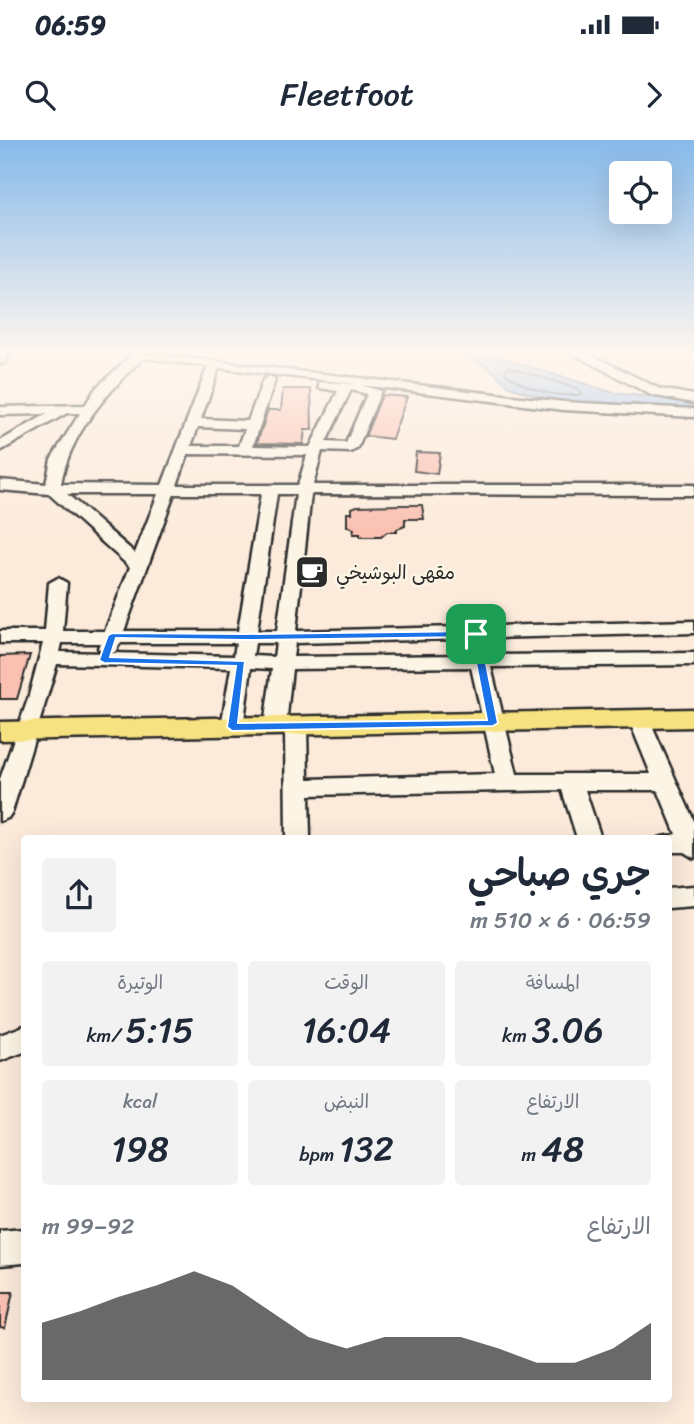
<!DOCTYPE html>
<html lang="ar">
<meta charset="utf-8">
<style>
:root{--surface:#fff;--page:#f2f2f3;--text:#1f2937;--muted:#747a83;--accent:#2b2b2b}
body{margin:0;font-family:Sriracha,"Playpen Sans Arabic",sans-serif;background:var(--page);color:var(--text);direction:rtl;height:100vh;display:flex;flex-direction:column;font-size:26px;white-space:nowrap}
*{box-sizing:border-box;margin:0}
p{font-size:23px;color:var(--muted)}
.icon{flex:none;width:38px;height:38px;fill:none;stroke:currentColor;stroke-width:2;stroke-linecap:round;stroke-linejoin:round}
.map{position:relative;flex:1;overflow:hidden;direction:ltr}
.details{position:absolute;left:21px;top:695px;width:651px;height:567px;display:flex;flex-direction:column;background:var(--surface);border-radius:7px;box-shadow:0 7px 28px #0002;direction:rtl}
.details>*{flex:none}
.fabs{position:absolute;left:609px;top:21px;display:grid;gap:14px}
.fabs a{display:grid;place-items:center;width:63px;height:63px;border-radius:7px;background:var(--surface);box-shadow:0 7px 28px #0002;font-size:35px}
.pin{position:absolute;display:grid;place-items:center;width:60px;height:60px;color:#fff;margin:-30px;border-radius:14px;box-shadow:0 4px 10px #0006}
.round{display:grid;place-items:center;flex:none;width:74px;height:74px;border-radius:7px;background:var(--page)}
.head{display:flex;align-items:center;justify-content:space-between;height:119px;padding:0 21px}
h1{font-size:38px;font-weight:600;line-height:52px}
.metrics{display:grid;grid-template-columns:repeat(3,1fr);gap:10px;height:119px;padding:7px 21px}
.metrics div{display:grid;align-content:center;border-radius:7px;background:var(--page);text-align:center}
.metrics b{font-size:35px;font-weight:600}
.metrics small{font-size:19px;font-weight:400}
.metrics p{font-size:19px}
.chart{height:196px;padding:14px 21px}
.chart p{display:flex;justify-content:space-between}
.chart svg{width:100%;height:126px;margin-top:7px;fill:var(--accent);opacity:.7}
.status{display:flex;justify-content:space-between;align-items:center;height:49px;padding:0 35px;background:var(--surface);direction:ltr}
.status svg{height:19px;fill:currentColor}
header{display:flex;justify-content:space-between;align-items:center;height:91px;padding:0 21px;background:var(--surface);font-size:32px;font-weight:600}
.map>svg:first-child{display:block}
.water{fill:#94c1ee;stroke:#6a85a0;stroke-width:2}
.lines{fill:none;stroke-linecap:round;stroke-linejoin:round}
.shore{stroke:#556779;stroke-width:2}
.building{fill:#fac1b2;stroke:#2b2b2b;stroke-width:2}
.minor-casing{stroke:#2b2b2b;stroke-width:5}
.major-casing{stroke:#2b2b2b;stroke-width:5}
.minor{fill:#fcf5e5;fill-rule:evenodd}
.major{fill:#f7e281;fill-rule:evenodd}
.route{fill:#1a73e8;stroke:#fff;stroke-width:2;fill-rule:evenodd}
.labels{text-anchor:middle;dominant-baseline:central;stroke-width:5;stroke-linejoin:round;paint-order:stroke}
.far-poi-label{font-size:19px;fill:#2b2b2b;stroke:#fcf5e5;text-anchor:start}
</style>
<div class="status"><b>06:59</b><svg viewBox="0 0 49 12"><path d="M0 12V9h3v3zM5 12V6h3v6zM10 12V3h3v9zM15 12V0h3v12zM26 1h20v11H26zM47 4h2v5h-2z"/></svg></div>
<header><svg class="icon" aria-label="forward" viewBox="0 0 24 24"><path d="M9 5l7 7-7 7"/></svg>Fleetfoot<svg class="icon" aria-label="search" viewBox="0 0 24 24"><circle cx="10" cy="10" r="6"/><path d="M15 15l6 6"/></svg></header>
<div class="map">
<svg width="694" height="1284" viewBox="0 0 694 1284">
<rect width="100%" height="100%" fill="#fcebdb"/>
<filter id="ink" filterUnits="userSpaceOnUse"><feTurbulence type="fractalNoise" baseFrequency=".0143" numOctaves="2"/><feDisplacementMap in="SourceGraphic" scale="14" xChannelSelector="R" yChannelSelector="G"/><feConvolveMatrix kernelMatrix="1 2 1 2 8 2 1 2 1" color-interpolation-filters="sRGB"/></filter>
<g filter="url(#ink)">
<path class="water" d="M 459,212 L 482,212 L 614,253 L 694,262 L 694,270 L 560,263 L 510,247 L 488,227 Z"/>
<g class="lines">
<path class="shore" d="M 509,227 L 579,249 L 581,254 C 556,259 524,248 504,232 Z"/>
</g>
<path class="building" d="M 283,249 L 311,249 L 312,290 L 305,290 L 303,304 L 257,303 L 268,270 L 281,270 Z
M 382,255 L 407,257 L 392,299 L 365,296 Z
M 416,312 L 440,313 L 437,334 L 414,331 Z
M 400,365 L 422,365 L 424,379 L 405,379 L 405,386 L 397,389 L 397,392 L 387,392 L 381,397 L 360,397 L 360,394 L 353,394 L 354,389 L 347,386 L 347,373 L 352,373 L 352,368 L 357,366 Z
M 30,515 L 17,559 L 0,559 L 0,516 Z
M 0,1152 L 13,1152 L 5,1188 L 0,1187 Z"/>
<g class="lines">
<g class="minor-casing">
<path id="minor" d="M 0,212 L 11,212 L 4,223 L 0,224 Z
M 135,212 L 564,262 L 694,269 L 694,277 L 564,270 L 361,245 L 381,251 L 358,308 L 351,312 L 322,311 L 313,345 L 694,345 L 694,355 L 311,354 L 296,491 L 694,481 L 694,493 L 295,503 L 293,517 L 469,515 L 467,509 L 470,505 L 484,505 L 488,515 L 694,513 L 694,525 L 491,527 L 517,634 L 651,634 L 629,580 L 633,575 L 647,575 L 694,681 L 694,718 L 684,712 L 668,712 L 668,698 L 658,698 L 676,694 L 658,650 L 585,650 L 601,698 L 577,698 L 562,650 L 309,655 L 310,698 L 286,698 L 285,587 L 283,591 L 267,591 L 264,586 L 272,529 L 251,528 L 243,587 L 240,592 L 224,592 L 221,587 L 231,528 L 57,524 L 12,672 L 8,678 L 0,681 L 0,639 L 28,559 L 43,503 L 0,503 L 0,491 L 45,491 L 49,443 L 58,438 L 67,443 L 63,491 L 105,491 L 130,427 L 49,354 L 0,350 L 0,340 L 46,344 L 51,319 L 80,273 L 67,273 L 0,311 L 0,301 L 47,274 L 0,275 L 0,267 L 85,265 L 96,248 ZM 143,218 L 208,226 L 162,345 L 61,344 C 69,294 107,253 143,218 ZM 219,228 L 356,244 L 319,242 L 319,248 L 338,251 L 310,307 L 253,306 L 275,240 L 269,236 L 263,240 L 248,281 L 201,279 ZM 351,250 L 367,254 L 346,303 L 326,302 ZM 198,287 L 245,289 L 239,306 L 191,306 ZM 188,314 L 307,315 L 298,345 L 177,345 ZM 67,354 L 158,354 L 135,413 ZM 174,354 L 261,354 L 238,491 L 124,491 ZM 277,354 L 296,354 L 277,491 L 257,491 ZM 62,503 L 100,503 L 98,508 L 106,513 L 60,512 ZM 120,503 L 236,503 L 234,516 L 110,513 L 115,512 ZM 255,503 L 276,503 L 274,517 L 253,516 ZM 471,527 L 495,634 L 308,639 L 307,586 L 304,581 L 288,581 L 286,585 L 292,529 Z
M 570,212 L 585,212 L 660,249 L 694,255 L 694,263 L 651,255 Z
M 694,746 L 694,766 L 668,768 L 668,748 Z
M 24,886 L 24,912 L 0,921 L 0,895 Z
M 24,1089 L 24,1123 L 0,1125 L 0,1091 Z"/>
</g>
<g class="major-casing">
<path id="major" d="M 694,569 L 694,587 L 0,600 L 0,582 Z"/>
</g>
<use href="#minor" class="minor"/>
<use href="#major" class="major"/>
</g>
</g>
<linearGradient id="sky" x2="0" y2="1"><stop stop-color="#86b9ea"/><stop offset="0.54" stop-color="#fef6ef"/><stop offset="1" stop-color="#fef6ef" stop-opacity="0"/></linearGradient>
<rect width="694" height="392" fill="url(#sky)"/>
<path class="route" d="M 476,491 L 480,494 L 498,583 L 493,586 L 232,591 L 227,587 L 236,526 L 104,523 L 99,520 L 108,495 L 112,493 L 245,494 ZM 471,497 L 487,580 L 238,583 L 245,521 L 110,517 L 116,498 L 245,500 Z"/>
<defs>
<g id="cafe-square" transform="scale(1.75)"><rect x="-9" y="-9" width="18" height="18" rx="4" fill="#2b2b2b" stroke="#fcf5e5"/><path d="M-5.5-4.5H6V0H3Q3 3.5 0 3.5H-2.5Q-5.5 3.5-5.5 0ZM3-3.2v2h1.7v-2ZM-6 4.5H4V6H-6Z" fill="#fff"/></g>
</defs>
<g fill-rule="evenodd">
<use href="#cafe-square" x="312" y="432"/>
</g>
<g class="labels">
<g class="far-poi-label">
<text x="336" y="432">مقهى البوشيخي</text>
</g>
</g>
</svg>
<div class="fabs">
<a><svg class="icon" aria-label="locate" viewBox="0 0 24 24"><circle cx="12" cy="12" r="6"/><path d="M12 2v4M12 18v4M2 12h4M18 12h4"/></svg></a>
</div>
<div class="pin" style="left:476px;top:494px;background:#1e9e55"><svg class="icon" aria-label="arrive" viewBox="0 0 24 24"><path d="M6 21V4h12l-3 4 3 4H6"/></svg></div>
<section class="details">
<div class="head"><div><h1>جري صباحي</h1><p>06:59 · 6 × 510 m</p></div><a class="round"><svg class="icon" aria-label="share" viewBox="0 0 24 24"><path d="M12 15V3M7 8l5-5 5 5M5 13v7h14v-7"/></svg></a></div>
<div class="metrics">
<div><p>المسافة</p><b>3.06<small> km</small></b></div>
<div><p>الوقت</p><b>16:04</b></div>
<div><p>الوتيرة</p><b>5:15<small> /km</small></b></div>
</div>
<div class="metrics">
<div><p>الارتفاع</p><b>48<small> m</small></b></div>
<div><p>النبض</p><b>132<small> bpm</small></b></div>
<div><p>kcal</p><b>198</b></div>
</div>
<div class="chart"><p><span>الارتفاع</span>92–99 m</p>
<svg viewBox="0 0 160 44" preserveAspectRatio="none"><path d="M0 44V24L10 20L20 15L30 11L40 6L50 11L60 20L70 29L80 33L90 29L100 29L110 29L120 33L130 38L140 38L150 33L160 24V44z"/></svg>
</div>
</section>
</div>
